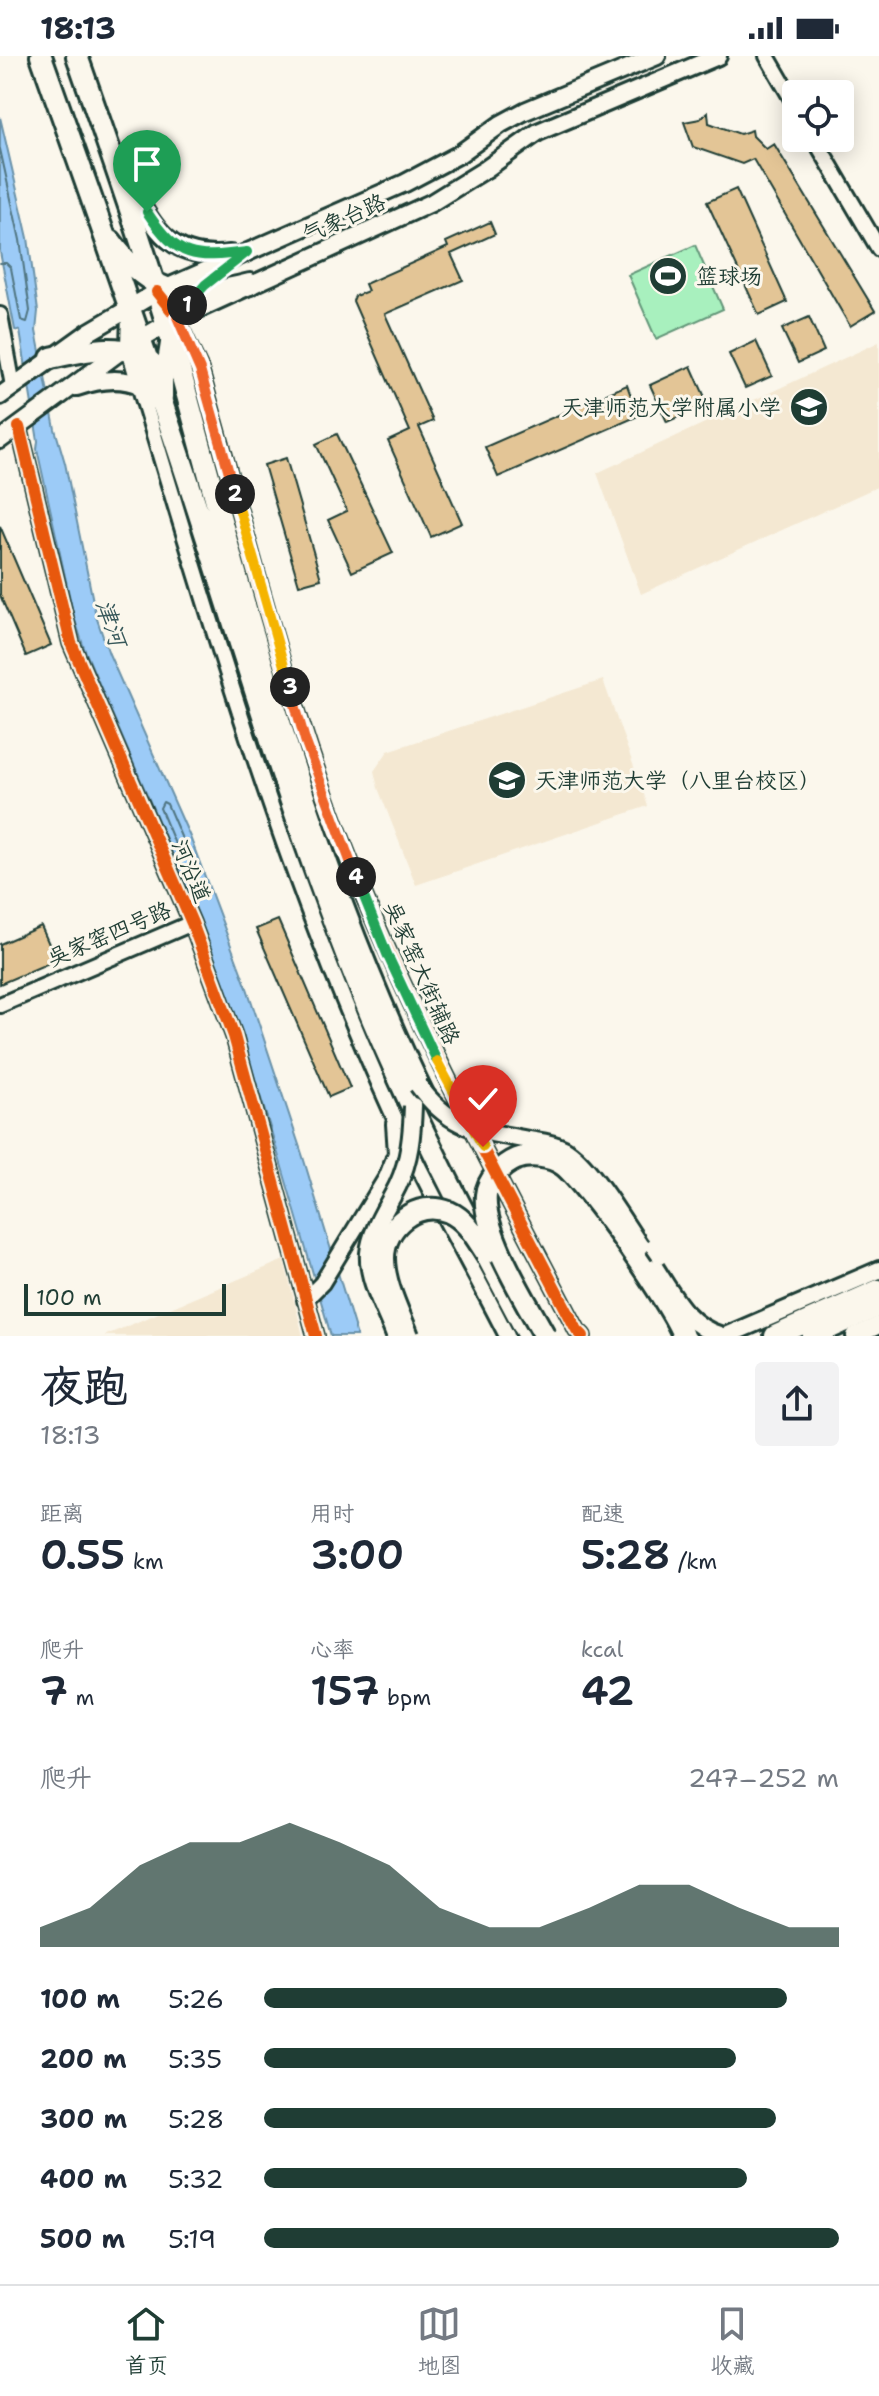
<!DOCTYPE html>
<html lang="zh">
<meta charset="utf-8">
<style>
:root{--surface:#fff;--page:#f2f2f3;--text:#1f2937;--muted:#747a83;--line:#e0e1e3;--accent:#1f3d34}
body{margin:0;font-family:"Shantell Sans","LXGW WenKai TC",sans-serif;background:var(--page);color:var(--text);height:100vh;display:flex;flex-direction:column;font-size:30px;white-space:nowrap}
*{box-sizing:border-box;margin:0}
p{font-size:26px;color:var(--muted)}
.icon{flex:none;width:44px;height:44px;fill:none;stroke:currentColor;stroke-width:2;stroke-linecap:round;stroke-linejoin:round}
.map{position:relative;height:1280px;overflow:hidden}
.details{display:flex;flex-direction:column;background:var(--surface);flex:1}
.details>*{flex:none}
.tools{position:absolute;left:782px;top:24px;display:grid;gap:16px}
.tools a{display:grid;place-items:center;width:72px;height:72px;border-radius:8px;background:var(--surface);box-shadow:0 4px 20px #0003;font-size:40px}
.scale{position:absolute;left:24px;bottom:20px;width:202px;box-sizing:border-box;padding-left:8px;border:4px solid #1f3d34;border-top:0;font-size:22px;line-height:28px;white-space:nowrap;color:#1f3d34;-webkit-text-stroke:6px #fbf7ec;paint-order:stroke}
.pin{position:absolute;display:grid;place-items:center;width:68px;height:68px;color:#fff;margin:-82px -34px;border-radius:50% 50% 50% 0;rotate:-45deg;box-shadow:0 0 8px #0007}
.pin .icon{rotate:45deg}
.km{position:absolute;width:40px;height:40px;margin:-20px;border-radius:50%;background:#222;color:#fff;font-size:22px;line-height:40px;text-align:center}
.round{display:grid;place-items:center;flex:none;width:84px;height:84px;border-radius:8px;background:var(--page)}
.overview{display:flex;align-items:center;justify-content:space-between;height:136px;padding:0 40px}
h1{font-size:44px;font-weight:600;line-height:60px}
.figures{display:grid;grid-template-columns:repeat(3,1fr);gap:12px;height:136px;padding:8px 40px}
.figures div{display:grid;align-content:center}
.figures b{font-size:40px;font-weight:600}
.figures small{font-size:22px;font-weight:400}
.figures p{font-size:22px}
.chart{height:224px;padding:16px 40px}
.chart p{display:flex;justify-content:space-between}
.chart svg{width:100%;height:144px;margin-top:8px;fill:var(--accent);opacity:.7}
ul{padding:0 40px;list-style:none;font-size:26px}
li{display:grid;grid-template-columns:128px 96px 1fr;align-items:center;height:60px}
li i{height:20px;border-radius:10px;background:var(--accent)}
.status{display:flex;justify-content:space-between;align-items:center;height:56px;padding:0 40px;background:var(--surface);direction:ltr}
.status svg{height:22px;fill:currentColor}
.dock{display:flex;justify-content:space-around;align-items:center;height:112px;border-top:2px solid var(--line);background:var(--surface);font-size:22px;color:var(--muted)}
.dock a{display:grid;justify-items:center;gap:4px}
.dock .on{color:var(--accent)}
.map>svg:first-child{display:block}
.built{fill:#f4e8d2}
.green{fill:#a8f0be;stroke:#649679;stroke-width:2}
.water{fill:#9ccbf7;stroke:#6a92a9;stroke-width:2}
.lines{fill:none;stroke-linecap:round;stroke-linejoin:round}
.shore{stroke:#517682;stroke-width:2}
.building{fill:#e3c596;stroke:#1f3d34;stroke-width:2}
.minor-casing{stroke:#1f3d34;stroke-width:20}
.major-casing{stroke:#1f3d34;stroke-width:22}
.highway-casing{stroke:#1f3d34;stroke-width:26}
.minor{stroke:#fbf7ec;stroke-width:14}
.major{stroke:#fbf7ec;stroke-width:16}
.highway{stroke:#fbf7ec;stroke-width:20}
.major-bridge-casing{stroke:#1f3d34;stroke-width:22;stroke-linecap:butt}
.highway-bridge-casing{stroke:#1f3d34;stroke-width:26;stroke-linecap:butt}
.major-bridge{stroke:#fbf7ec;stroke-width:16}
.highway-bridge{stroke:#fbf7ec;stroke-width:20}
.cycleway-casing{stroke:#fbf7ec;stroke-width:17}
.cycleway{stroke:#e8590c;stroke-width:12}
.split-1-casing{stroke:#fff;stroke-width:16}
.split-2-casing{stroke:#fff;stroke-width:16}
.split-3-casing{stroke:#fff;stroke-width:16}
.split-4-casing{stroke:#fff;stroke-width:16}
.split-5-casing{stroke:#fff;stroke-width:16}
.split-6-casing{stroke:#fff;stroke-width:16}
.split-1{stroke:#22a559;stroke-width:10}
.split-2{stroke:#f0652b;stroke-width:10}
.split-3{stroke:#f5b400;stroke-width:10}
.split-4{stroke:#f0652b;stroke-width:10}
.split-5{stroke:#22a559;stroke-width:10}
.split-6{stroke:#f5b400;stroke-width:10}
.labels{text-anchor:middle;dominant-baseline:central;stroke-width:6;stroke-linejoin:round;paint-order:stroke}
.street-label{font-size:22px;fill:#1f3d34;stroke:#fbf7ec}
.poi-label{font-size:22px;fill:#1f3d34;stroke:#fbf7ec;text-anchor:start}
.water-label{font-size:24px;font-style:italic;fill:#38595b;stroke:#fbf7ec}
</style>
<div class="status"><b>18:13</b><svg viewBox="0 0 49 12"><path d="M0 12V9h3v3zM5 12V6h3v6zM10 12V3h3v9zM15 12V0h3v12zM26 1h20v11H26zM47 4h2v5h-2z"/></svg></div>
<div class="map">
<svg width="879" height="1280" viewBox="0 0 879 1280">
<rect width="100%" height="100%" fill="#fbf7ec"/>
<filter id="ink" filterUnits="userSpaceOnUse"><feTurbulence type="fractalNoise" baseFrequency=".0125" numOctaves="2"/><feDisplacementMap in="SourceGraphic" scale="16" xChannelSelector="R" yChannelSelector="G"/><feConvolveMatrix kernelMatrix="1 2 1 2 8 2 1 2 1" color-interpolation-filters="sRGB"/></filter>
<g filter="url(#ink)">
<path class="built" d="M 879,286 L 879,430 L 641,538 L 597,417 Z
M 603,624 L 648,750 L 416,829 L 378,732 L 374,715 L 388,695 Z
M 284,1204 L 303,1280 L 104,1280 Z"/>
<path class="green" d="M 695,189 L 723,253 L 656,283 L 628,219 Z"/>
<path class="water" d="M 0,61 L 28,182 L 38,255 L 36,275 L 55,373 L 65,407 L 96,560 L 109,598 L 190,781 L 247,932 L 303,1101 L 357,1280 L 331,1280 C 298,1166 266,1051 227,939 C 186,821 132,707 84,592 L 74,561 L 37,393 L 38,385 L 20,275 L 15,274 L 0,196 Z"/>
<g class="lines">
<path class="shore" d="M 0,93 L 20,184 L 30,255 L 27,266 L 21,264 L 11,212 L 6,207 L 0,207
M 163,746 L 167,748 L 188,797 L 185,802 L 180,800 L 160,752 Z"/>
</g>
<path class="building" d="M 708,56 L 709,67 L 740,78 L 752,74 L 753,80 L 766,93 L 774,88 L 875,255 L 850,270 L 753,103 L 742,108 L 693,91 L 684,66 L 700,63 Z
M 736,133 L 787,246 L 759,259 L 707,146 Z
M 490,166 L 495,178 L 451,198 L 463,224 L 385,258 L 433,365 L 419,371 L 462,467 L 431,481 L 388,385 L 410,375 L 353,245 L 355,240 L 368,235 L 365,228 L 448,191 L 446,186 Z
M 809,261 L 824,295 L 798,307 L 782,273 Z
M 756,285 L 772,320 L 745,332 L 729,298 Z
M 691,310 L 708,348 L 667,366 L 650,329 Z
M 627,329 L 638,360 L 498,421 L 485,391 Z
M 337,378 L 393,497 L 352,516 L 328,464 L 347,455 L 316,388 Z
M 286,402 L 321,523 L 299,529 L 264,409 Z
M 0,470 L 51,589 L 26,600 L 0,539 Z
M 278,864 L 350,1032 L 329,1041 L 256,873 Z
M 41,870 L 56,904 L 0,928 L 0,888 Z"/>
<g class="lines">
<g class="minor-casing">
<path id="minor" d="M 767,0 L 796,50
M 814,82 L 879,193
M 173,256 L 200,314 C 244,467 281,623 337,772 C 403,946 491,1110 577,1274 L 583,1280
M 0,259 L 13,330
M 129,260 L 128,290 L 139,329 C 213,574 284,820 391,1054 C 426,1131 469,1205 507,1280
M 19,371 L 71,587 L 192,867 L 234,980 L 316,1280
M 0,949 L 192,867
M 305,1244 L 322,1227 L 386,1122 L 396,1097 L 394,1068"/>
</g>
<g class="major-casing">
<path id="major" d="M 123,115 C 151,165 164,206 230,198
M 77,331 C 107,321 141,318 160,348
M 0,340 L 89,276 L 157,236 L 405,127 L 458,99 L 501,68 L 525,55 L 657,0
M 164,341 L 164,319 L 170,281
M 0,384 L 122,294 L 166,268 L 431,147 L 486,113 L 538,76 L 718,0
M 725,1280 L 879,1214
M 855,1280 L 879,1269"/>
</g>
<g class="highway-casing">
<path id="highway" d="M 41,0 C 93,147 146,294 194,443 C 251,618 301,795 373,965 C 419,1072 474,1177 529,1280
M 77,0 C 114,106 152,213 182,321 C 249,566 313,813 425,1042
M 111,185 C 151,241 187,244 250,228
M 51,302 C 82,295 128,283 153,308
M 775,1280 L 879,1234
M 813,1280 L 879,1250"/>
</g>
<use href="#minor" class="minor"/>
<use href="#major" class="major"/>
<use href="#highway" class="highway"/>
<g class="major-bridge-casing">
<path id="major-bridge" d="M 418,1029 C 451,1074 477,1074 529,1084 C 541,1086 553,1087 564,1093 C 590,1108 622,1164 640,1190
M 655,1212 C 673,1240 688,1271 722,1280
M 395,1280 C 386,1255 367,1224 369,1197 C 371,1173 388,1150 398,1129 C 410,1103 412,1078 413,1050"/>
</g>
<g class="highway-bridge-casing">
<path id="highway-bridge" d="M 408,1280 C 399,1256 384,1228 384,1202 C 384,1170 417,1143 449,1156 C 467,1164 476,1182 486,1197
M 545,1280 C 527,1247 482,1176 486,1139 C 487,1124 502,1109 516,1103 C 530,1098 551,1100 563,1109 C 586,1126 675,1253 683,1280"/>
</g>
<use href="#major-bridge" class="major-bridge"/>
<use href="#highway-bridge" class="highway-bridge"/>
<g class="cycleway-casing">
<path id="cycleway" d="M 157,236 L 177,261 L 200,314 C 244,467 281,623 337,772 C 403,946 491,1110 577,1274 L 583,1280
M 19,371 L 71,587 L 192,867 L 234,980 L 316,1280"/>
</g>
<use href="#cycleway" class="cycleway"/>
</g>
</g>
<g class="lines" filter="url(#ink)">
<g class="split-1-casing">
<path id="split-1" d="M 147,156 C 178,203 194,203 247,196 L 205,229 L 187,249"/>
</g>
<g class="split-2-casing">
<path id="split-2" d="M 187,249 L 177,261 L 200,314 L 235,438"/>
</g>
<g class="split-3-casing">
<path id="split-3" d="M 235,438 L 290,631"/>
</g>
<g class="split-4-casing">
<path id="split-4" d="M 290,631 L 305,684 L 356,821"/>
</g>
<g class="split-5-casing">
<path id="split-5" d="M 356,821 L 387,898 L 437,1005"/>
</g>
<g class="split-6-casing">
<path id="split-6" d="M 437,1005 L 483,1091"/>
</g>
<use href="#split-1" class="split-1"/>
<use href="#split-2" class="split-2"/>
<use href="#split-3" class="split-3"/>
<use href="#split-4" class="split-4"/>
<use href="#split-5" class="split-5"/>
<use href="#split-6" class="split-6"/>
</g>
<defs>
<g id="stadium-disc" transform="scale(2)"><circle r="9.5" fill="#1f3d34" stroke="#fbf7ec"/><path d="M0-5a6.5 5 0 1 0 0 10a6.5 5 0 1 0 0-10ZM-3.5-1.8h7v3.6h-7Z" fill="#fff"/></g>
<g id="school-disc" transform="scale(2)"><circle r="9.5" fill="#1f3d34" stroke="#fbf7ec"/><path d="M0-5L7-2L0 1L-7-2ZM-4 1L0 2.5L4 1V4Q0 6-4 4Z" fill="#fff"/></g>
<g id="university-disc" transform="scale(2)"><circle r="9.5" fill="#1f3d34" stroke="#fbf7ec"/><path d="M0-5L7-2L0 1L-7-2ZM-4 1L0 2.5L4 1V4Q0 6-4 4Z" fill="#fff"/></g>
</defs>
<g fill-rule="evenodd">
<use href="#stadium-disc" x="668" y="220"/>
<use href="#school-disc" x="809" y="351"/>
<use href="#university-disc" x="507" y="724"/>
</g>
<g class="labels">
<g class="street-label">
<text transform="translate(344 162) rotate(-24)">气象台路</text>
<text transform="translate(191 815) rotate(67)">河沿道</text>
<text transform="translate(109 878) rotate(-23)">吴家窑四号路</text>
<text transform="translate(422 917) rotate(66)">吴家窑大街辅路</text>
</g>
<g class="poi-label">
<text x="696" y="220">篮球场</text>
<text x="781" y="351" text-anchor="end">天津师范大学附属小学</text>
<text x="535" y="724">天津师范大学（八里台校区）</text>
</g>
<g class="water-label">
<text transform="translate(111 567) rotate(71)">津河</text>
</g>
</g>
</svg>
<div class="tools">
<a><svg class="icon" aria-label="locate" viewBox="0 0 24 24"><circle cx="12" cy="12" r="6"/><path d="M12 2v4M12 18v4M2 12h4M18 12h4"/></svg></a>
</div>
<div class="scale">100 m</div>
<div class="pin" style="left:147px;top:156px;background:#1e9e55"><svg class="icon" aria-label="arrive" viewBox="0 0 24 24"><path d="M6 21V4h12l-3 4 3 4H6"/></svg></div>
<div class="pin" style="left:483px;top:1091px;background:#d93025"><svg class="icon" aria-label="check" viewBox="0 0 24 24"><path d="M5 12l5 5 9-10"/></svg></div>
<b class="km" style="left:187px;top:249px">1</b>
<b class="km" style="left:235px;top:438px">2</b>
<b class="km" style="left:290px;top:631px">3</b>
<b class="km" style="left:356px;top:821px">4</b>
</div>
<section class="details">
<div class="overview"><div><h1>夜跑</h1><p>18:13</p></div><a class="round"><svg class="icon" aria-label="share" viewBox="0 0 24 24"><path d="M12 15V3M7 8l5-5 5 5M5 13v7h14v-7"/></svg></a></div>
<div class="figures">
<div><p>距离</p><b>0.55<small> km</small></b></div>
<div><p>用时</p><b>3:00</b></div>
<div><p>配速</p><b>5:28<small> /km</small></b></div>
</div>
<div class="figures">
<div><p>爬升</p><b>7<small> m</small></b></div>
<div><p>心率</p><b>157<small> bpm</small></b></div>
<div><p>kcal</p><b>42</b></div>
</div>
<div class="chart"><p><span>爬升</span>247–252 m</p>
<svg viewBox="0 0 160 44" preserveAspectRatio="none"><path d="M0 44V38L10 32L20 19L30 12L40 12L50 6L60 12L70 19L80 32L90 38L100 38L110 32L120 25L130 25L140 32L150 38L160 38V44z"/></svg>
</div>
<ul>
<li><b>100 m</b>5:26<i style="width:91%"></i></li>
<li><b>200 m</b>5:35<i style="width:82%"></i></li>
<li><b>300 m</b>5:28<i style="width:89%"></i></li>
<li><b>400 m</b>5:32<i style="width:84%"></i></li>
<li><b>500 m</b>5:19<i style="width:100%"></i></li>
</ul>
</section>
<nav class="dock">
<a class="on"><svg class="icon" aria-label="home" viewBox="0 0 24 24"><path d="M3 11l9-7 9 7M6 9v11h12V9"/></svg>首页</a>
<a><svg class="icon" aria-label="map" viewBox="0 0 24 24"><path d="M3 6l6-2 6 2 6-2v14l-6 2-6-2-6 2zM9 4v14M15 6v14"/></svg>地图</a>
<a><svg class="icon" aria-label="saved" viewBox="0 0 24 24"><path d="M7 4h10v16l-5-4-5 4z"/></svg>收藏</a>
</nav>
